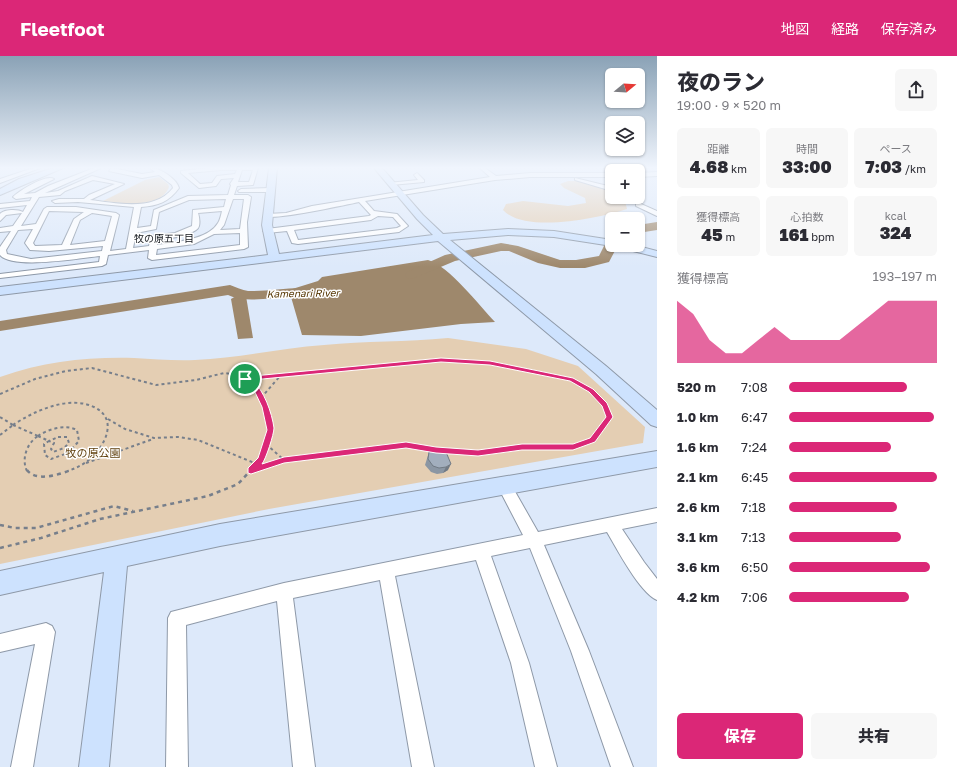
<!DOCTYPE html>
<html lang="ja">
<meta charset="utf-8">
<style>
:root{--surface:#fff;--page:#f7f7f7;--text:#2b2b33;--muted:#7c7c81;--accent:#db2777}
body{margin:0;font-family:"Golos Text","Noto Sans JP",sans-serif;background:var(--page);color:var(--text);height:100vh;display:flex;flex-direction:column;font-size:15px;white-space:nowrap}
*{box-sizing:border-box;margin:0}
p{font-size:13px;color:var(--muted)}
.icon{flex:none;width:22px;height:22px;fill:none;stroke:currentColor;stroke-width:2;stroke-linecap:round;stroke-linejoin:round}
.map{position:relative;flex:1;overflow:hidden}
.details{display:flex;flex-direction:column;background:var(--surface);width:300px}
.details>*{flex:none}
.needle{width:26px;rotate:72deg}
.tools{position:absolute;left:605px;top:12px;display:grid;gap:8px}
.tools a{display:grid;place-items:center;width:40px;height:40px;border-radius:6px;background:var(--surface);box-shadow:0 1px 3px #0004;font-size:20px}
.pin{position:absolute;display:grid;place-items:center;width:34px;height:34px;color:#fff;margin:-17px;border:2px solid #fff;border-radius:50%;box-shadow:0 1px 4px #0007}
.round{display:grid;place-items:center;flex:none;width:42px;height:42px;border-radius:6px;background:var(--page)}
.headline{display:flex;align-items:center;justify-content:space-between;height:68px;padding:0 20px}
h1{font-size:22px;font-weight:800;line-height:30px}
.figures{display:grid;grid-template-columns:repeat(3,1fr);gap:6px;height:68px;padding:4px 20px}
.figures div{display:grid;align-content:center;border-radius:6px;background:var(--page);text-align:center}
.figures b{font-size:17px;font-weight:800}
.figures small{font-size:11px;font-weight:400}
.figures p{font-size:11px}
.chart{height:112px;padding:8px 20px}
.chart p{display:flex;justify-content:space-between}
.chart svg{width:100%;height:72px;margin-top:4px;fill:var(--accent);opacity:.7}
.primary-button{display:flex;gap:8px;margin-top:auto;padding:8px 20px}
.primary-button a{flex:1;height:46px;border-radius:6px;background:var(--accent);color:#fff;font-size:16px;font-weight:800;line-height:46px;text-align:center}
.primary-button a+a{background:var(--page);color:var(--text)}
ul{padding:0 20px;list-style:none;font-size:13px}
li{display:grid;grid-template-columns:64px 48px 1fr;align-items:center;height:30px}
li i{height:10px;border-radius:5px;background:var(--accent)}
header{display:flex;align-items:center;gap:24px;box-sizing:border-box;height:56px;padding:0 20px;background:var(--accent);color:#fff}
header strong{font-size:19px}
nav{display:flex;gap:22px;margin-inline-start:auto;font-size:14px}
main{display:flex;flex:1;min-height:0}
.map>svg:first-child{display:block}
.green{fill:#e4ceb3}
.water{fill:#9e886c}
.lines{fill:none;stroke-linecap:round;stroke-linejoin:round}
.river{fill:#9e886c;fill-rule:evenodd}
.street-casing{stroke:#8e99a8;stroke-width:2}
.secondary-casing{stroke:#8e99a8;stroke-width:2}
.path-far2{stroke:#777f8b;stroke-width:1.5;stroke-dasharray:2 2;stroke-linecap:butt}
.path-far1{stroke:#777f8b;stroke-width:2;stroke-dasharray:3 3;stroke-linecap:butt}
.path{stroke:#777f8b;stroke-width:2.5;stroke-dasharray:4 4;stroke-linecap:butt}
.street{fill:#fff;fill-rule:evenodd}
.secondary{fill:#cde2fe;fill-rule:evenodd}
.wall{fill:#8b96a3}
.shaded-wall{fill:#717a84}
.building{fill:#a2aebd;stroke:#717a84}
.route{fill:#db2777;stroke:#fff;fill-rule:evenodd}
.labels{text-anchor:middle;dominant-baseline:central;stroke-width:3;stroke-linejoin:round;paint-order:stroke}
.far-neighbourhood-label{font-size:10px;fill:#11151b;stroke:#fff}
.far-water-label{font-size:10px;font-style:italic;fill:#543500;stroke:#fff}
.park-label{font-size:11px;fill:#61410f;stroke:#fff}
</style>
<header>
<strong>Fleetfoot</strong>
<nav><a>地図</a><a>経路</a><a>保存済み</a></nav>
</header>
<main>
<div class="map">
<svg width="657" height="711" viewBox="0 0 657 711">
<rect width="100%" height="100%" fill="#dde9fa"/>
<path class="green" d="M 159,121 L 168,128 L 169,131 C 161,153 121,147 103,145 L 145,124 Z
M 568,125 L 581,125 L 612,133 L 612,141 L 624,141 L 627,153 C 600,162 525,178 503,154 L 506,148 L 523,145 L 568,150 L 586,147 L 585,142 L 564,132 L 560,128 Z
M 448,282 L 526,293 L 578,310 L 645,371 L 643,387 L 269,453 L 0,508 L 0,321 C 46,305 86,301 134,302 C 154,303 175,305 195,304 C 238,302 281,292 324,289 C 365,285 407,286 448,282 Z"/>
<path class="water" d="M 428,204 C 449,210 479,249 495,266 L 461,268 L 361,280 L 302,279 L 289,234 L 318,225 L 322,221 Z
M 238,239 L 246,240 L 253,282 L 238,283 L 231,243 Z"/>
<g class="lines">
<path class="river" d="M 657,166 L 657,174 L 638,177 L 638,169 Z
M 612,183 L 612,189 L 618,189 L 609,206 L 585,212 L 560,212 L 538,207 L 509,195 L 501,195 L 455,205 L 412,223 L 407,222 L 405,219 L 407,216 L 445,199 L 501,187 L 518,190 L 560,204 L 576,204 L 599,200 L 607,184 Z
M 230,229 C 236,231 242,234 248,235 C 274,236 299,228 324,235 L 327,238 L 324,241 C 314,244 301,241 290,241 C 270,241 247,248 228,239 L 0,275 L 0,265 Z"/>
<g class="street-casing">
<path id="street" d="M 33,112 L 40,112 L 0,127 L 0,123 Z
M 94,112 L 101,112 L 45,137 L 58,135 L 92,120 L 124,128 L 90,144 C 117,147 154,156 173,132 L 172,129 L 159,119 L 142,122 L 109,115 L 112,112 L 142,118 L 155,116 L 150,112 C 159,111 177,123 179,132 C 169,146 157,150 141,151 L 137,172 L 151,170 L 154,154 L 188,140 L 228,139 L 231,129 L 230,128 L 234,122 L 221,123 L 216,130 L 199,132 L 181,117 L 181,115 L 209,112 L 258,112 L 253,129 L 237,130 L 234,139 L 248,139 L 251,141 L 247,166 L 248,191 L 244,193 L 152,204 L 148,202 L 149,194 L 108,199 L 106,208 L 102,210 L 0,222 L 0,218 L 99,206 L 100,200 C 80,202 13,214 0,199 L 0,191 L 11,175 L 0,176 L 0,172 L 13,170 L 22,157 L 6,159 L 0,165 L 0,158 C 4,153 18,153 23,156 L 27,149 L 0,152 L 0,148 L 30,145 L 32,141 L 16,143 L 13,141 C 19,135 46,118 54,123 L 24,138 L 35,137 L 48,130 ZM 221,114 L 237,114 L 235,118 L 217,120 L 212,127 L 200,128 L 188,117 ZM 242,114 L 253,114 L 249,126 L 238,126 ZM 93,124 L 115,128 L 89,139 L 84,143 L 59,143 L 52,145 L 55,147 L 78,146 L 134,151 L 126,193 L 110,195 L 119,159 L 116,157 L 76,151 L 47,151 L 44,153 L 36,168 L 21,170 L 39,141 L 60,139 L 65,135 ZM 226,143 L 224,151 L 193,154 L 192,170 L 175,177 L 151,180 L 149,190 L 133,192 L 136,177 L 156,173 L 159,156 L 189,144 ZM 233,143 L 244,143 L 240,173 L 220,174 L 224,169 ZM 49,155 L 84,156 L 74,163 L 62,189 L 35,190 L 33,187 ZM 222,155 C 221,159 220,164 218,167 C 208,184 175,186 157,189 L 157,184 C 166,183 197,179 199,170 C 200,166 199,160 198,157 ZM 92,157 L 112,160 L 105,185 L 70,189 L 80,164 ZM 33,173 L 25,187 L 30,194 L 49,195 L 103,190 L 102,195 L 31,203 L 7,198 L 6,194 L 18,174 ZM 240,177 L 240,189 L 156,199 L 157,193 L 194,188 L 214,178 Z
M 480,112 L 485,112 L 496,120 L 530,117 L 612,117 L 612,121 L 530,121 L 495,124 L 365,145 L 374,155 L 397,158 L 408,170 L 399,176 L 298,188 L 292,187 L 287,175 L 267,177 L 263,175 L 267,173 L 369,160 L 371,159 L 359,146 C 345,149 271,165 264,160 L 267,158 L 286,157 L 312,150 L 490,121 ZM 378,160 L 393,161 L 401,170 L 397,172 L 298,184 L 294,174 L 371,164 Z
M 657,116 L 657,120 L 638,121 L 638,117 Z
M 417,117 L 424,124 L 424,126 L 391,129 L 388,127 L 418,124 L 414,119 Z
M 575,122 L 612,131 L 612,135 L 575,124 Z
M 241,133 L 270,132 L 273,134 L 270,136 L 239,136 L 238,135 Z
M 631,141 L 638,141 L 642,145 L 641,148 L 657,155 L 657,160 L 636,150 L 636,145 Z
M 504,423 L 509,425 L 538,476 L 657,452 L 657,466 L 622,473 L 644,506 L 657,523 L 657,544 C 640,537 617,493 607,476 L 544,489 L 589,595 L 633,711 L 611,711 L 571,595 L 530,492 L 491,500 L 529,607 L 557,711 L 535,711 L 511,607 L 476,504 L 395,520 L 434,711 L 412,711 L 380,524 L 293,542 L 315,711 L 293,711 L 277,545 L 186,569 L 188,711 L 166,711 L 168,562 L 171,556 L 284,527 L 523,479 L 497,429 L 499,425 Z
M 46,567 L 52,570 L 55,576 L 33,711 L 11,711 L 35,588 L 0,596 L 0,578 Z"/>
</g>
<g class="secondary-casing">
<path id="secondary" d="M 53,112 L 63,112 L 0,139 L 0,133 L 19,123 Z
M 269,112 L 277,112 L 272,169 L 279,198 L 433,179 L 417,163 L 374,112 L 382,112 L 423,159 L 443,178 L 508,173 L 554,175 L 612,184 L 612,189 L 634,189 L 657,195 L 657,201 L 617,191 L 616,189 L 612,190 L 554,181 L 508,179 L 450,184 L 606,310 L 657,354 L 657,371 L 651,369 L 596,318 L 438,185 L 0,239 L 0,231 L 268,199 L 262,169 Z
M 657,395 L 657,411 L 220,490 L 127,510 L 109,711 L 79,711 L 104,516 L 0,539 L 0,515 L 220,468 Z"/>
</g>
<path class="path-far2" d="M 367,311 L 441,304 L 490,307 L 511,311"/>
<path class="path-far1" d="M 245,323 L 377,310
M 0,338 L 35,323 L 66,315 L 92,312 L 156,329 L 196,324 L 224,317 L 240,319 L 256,331 L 265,351 L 271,374 L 261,404 L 250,415
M 261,342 L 280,320
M 0,361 L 13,369
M 108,363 L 125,373 L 154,382 L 178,381 L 198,384 L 257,408
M 13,369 L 38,380
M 13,369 C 34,355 69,339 94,351 C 119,363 105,390 90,403 C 83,409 76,412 68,415
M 0,379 L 13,369
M 38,380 L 49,385
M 38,380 C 48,373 66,368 77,374 L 79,385 L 68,397 L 51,403 L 45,399 L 44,388 L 49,385
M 58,381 L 67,381 L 69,387 L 64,392 L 53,396 L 51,393 L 54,387 L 49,385 Z
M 266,388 L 284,404
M 86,407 L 153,383
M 27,415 C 21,403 27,387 38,380
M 251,415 L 284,404 L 406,389 L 436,394 L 478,397 L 522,391 L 573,391 L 592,384 L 610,361 C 592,319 545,318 506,310"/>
<path class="path" d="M 27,414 C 36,426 58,419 71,414
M 251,415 L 254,414
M 0,469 L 15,472 L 36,472 L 114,450 L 133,455
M 0,492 L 41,482 L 100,463 L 208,440 L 238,428 L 251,414"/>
<use href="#street" class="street"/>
<use href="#secondary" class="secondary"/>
</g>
<path class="wall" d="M 436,393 L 448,414 L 443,417 L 437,418 L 431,416 L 425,409 L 429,396 Z"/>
<path class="shaded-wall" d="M 451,408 L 448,414 L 443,417 L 446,411 Z"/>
<path class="building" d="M 436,393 L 446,396 L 451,408 L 446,411 L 439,412 L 433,410 L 428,403 L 429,396 Z"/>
<linearGradient id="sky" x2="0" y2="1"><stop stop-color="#8aa2b6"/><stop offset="0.53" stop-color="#f0f5fd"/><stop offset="1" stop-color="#f0f5fd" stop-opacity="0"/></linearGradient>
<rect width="657" height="211" fill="url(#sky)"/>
<path class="route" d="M 441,302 L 490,305 L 573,322 L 593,333 L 607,347 L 613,361 L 595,386 L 573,394 L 522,394 L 478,400 L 436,397 L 406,392 L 284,407 L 251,418 L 248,417 L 248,412 L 258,402 L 267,374 L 262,351 L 253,332 L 243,324 L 243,321 ZM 441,306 L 490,309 L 570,325 L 589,336 L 602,350 L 606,361 L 590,382 L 573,388 L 522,388 L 478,394 L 436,391 L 406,386 L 284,401 L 262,408 C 266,403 274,378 274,372 C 272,357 264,334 252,324 Z"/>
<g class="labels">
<g class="far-neighbourhood-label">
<text x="164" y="182">牧の原五丁目</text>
</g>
<g class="far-water-label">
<text transform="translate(303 237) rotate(-1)">Kamenari River</text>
</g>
<g class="park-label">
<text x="93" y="396">牧の原公園</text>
</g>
</g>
</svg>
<div class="tools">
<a><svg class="needle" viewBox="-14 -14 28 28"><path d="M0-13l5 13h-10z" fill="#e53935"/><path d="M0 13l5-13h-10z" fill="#7c7c81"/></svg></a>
<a><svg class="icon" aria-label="layers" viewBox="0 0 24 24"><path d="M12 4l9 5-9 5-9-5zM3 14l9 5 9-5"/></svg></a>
<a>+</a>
<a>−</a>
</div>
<div class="pin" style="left:245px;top:323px;background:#1e9e55"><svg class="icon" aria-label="arrive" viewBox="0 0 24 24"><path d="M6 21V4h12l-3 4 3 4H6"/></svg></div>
</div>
<section class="details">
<div class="headline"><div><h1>夜のラン</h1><p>19:00 · 9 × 520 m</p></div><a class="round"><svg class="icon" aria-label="share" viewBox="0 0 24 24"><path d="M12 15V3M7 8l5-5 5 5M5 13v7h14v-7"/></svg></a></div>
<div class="figures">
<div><p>距離</p><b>4.68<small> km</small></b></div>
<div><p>時間</p><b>33:00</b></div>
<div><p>ペース</p><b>7:03<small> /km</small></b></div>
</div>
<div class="figures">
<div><p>獲得標高</p><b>45<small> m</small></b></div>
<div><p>心拍数</p><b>161<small> bpm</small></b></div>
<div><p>kcal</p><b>324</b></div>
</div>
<div class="chart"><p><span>獲得標高</span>193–197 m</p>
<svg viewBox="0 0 160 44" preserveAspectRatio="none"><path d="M0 44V6L10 14L20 30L30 38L40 38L50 30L60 22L70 30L80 30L90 30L100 30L110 22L120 14L130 6L140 6L150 6L160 6V44z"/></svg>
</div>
<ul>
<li><b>520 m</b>7:08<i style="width:80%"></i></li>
<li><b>1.0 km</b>6:47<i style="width:98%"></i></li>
<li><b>1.6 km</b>7:24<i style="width:69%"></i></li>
<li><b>2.1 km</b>6:45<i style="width:100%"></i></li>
<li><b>2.6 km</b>7:18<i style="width:73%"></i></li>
<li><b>3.1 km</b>7:13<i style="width:76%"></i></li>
<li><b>3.6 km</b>6:50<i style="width:95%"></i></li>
<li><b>4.2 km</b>7:06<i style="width:81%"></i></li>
</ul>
<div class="primary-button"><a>保存</a><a>共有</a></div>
</section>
</main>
